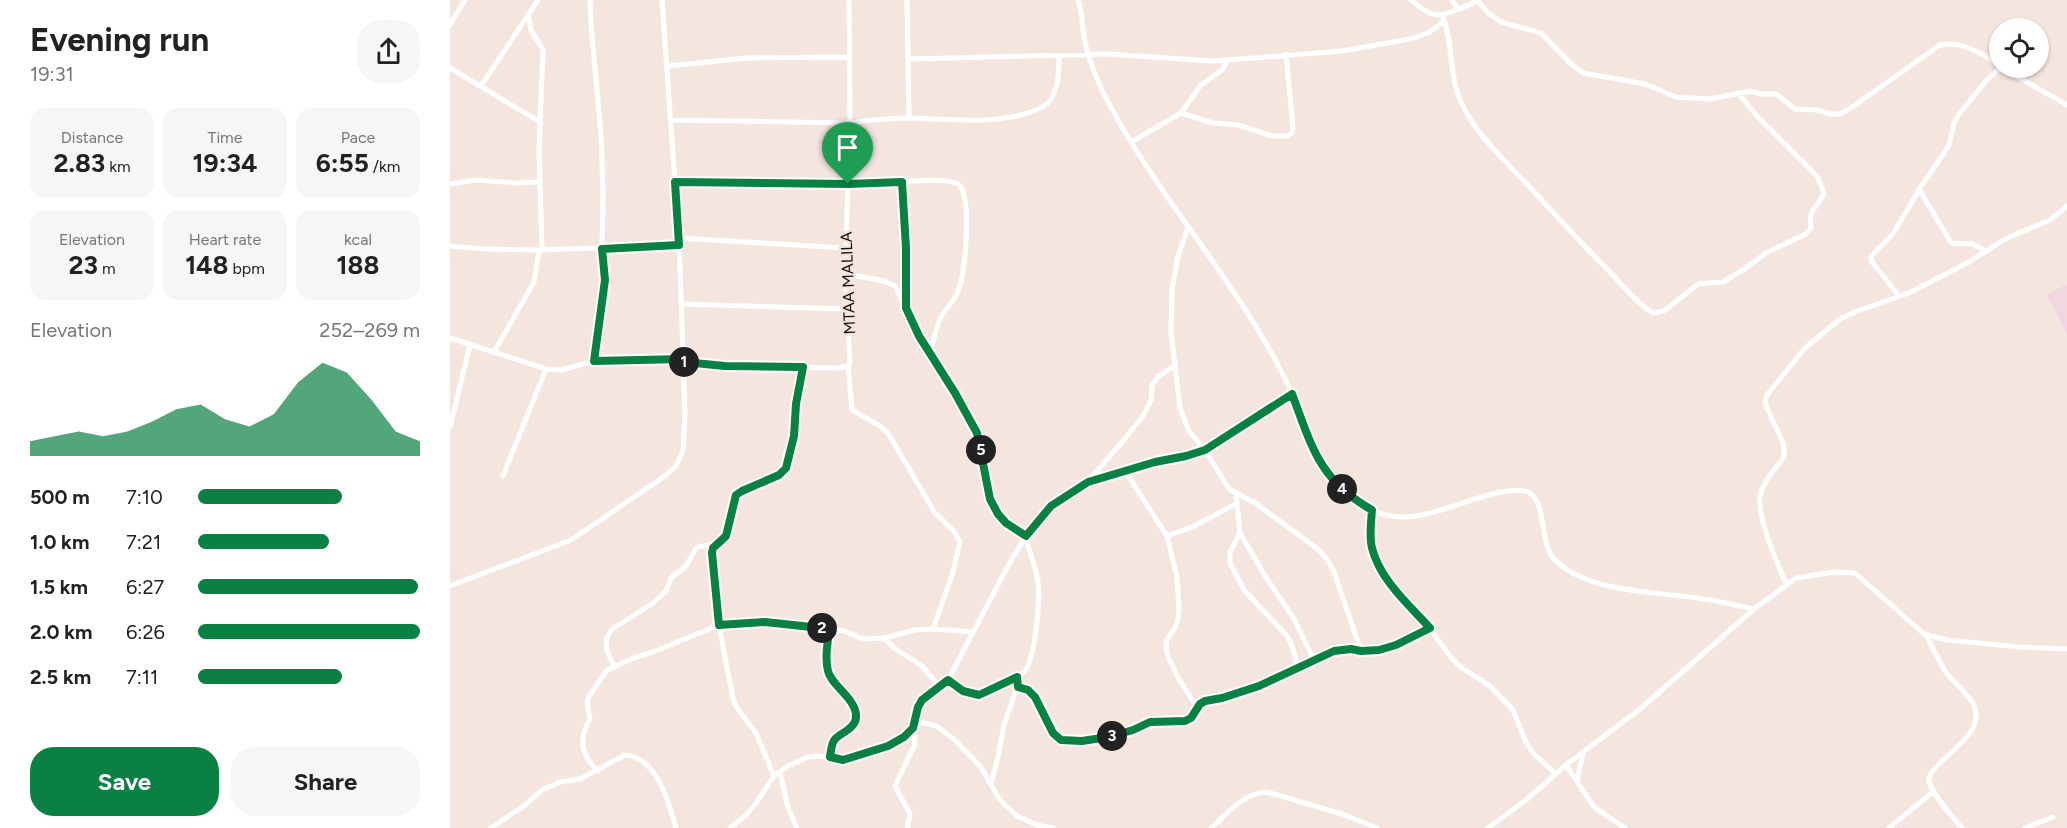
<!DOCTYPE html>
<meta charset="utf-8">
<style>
:root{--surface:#fff;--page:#f6f6f6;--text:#222;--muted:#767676;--accent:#0b8043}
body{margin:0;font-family:Figtree,sans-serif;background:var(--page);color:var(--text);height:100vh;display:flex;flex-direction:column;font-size:22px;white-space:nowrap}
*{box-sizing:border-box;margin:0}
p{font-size:20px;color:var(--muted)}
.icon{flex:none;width:33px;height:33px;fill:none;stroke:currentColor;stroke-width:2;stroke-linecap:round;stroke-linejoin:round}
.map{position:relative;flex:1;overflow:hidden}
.sheet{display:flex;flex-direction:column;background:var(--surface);width:450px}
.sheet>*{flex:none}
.fabs{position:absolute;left:1539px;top:18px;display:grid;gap:12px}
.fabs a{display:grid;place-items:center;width:60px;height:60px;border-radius:50%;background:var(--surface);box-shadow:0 2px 4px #0004;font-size:30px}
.pin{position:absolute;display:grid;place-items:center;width:51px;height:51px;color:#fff;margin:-62px -26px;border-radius:50% 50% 50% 0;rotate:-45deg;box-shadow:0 0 6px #0007}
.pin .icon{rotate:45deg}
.km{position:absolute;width:30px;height:30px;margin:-15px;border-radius:50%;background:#222;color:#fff;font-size:16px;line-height:30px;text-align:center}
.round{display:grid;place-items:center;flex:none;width:63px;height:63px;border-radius:24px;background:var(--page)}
.headline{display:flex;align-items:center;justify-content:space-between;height:102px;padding:0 30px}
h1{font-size:33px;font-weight:700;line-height:45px}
.stats{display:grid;grid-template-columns:repeat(3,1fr);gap:9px;height:102px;padding:6px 30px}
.stats div{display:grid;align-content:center;border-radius:15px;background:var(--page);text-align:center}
.stats b{font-size:26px;font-weight:700}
.stats small{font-size:16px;font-weight:400}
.stats p{font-size:16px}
.chart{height:168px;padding:12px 30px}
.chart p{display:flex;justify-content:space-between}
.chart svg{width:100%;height:108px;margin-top:6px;fill:var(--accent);opacity:.7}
.cta{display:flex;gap:12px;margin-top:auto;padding:12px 30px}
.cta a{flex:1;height:69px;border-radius:24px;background:var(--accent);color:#fff;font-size:24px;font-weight:700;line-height:69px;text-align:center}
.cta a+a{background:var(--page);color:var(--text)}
ul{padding:0 30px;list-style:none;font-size:20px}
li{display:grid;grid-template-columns:96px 72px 1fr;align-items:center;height:45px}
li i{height:15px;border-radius:8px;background:var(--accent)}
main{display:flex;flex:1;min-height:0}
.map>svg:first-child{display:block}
.education{fill:#f0d7e1}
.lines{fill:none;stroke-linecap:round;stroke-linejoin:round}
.minor{stroke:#fff;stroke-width:5}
.route-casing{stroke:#fff;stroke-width:12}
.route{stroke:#0b8043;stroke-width:8}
.labels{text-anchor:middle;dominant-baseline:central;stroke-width:6;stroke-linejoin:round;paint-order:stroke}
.street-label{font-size:16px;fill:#15100e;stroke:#f5e5df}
</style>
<main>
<section class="sheet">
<div class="headline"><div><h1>Evening run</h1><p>19:31</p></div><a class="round"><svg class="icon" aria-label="share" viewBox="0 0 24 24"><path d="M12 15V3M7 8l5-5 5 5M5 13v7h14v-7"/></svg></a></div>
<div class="stats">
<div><p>Distance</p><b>2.83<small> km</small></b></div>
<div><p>Time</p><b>19:34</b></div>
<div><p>Pace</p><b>6:55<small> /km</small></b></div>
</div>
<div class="stats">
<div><p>Elevation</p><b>23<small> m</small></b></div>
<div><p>Heart rate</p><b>148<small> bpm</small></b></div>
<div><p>kcal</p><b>188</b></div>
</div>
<div class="chart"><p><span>Elevation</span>252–269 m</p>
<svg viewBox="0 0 160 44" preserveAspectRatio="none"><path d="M0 44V38L10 36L20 34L30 36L40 34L50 30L60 25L70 23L80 29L90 32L100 27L110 14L120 6L130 10L140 21L150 34L160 38V44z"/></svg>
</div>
<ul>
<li><b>500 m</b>7:10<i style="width:65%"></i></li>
<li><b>1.0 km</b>7:21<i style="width:59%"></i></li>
<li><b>1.5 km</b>6:27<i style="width:99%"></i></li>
<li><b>2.0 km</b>6:26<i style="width:100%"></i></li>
<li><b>2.5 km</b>7:11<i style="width:65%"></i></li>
</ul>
<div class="cta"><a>Save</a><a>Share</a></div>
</section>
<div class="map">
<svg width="1617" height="828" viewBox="0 0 1617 828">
<rect width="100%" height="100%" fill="#f5e5df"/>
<path class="education" d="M 1617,284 L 1617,334 L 1597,295 Z"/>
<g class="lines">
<path class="minor" d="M 140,0 L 141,25 L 151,134 L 153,195 L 152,249 L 155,266 L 152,309 L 144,361
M 457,0 L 459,118
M 628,0 C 632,10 632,20 633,31 C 636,52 643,71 652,90 C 704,195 789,281 839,387 C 863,437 866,482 921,510 C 965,531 1009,499 1052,492 C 1060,491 1071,489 1078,492 C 1097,501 1089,542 1104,559 C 1138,594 1208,591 1253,599 C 1270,601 1287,606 1304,609
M 961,0 C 967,5 975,12 982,14 C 993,18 1019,5 1029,0
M 1002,0 L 1008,9
M 1028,1 L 1038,13 L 1051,22 L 1091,33 L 1120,63 L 1133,73 L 1195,84 L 1226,97 L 1260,99 L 1301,91 L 1311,94 L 1326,94 L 1345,109 L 1367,110 L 1380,114 L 1389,114 L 1398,110 L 1490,45 C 1511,40 1533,54 1550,66
M 78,14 L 81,30 L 93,50 L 89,149 L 92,249
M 992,15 C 1004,43 998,75 1012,104 C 1026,134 1052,158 1075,182 C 1102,211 1129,241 1157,269 C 1172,284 1185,302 1203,313 L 1214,311 L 1248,284 L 1273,282 L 1296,268 L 1316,253 L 1356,234 L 1361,228 C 1358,206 1367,210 1374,193 L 1367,176 L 1307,116 L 1288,93
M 0,25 L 15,0
M 459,59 L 658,54 L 762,61 L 777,60 L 892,51 L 960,39 L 978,33 L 994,21
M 218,66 L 297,58 L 398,57
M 0,68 L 90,122
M 1552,68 L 1617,105
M 31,86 L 88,0
M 731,113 L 750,86 L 773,69 L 777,60
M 221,120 L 400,123 C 420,120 440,118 461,118 C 502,119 541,125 581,112 C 588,109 595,107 600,101 C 609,87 609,71 609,56
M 681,142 L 731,113 L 763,123 L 788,125 L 822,136 L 837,136 L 842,133 L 843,128 L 836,54
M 225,182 C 296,182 368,187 439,183 C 452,182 503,176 510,186 C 522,202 515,270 509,289 C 505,302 495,308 490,319 C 486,327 483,344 480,354
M 452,182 L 456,248 L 456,306
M 0,184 L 26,180 L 66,183 L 90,182
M 1469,189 L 1501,243 L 1523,244 L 1536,251
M 738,227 L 728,256 L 722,289 L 721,332 L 730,408 L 739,431 L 755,450 L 779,489 L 805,503 L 868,549 L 877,559 L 884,572 L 911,651
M 229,238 L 395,248
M 0,246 L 34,249 L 89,250 L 229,245
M 395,274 L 434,281 L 445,286 L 469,336 L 505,393 L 527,433 L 540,499 L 548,514 L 556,523 L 576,536
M 1449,296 L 1422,262 L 1421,256 L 1443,234 L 1472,185 L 1494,153 L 1499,145 L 1504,123 L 1509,114 L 1536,81 L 1550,68
M 231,304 L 396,309
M 0,338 L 96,369 L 112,370 L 144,361 L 233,359
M 44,352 L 84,282 L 89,250
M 234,362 L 275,366 L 388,368 L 398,366 L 400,362 L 395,274 L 400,123 L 399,0
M 398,366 L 402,410 L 430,426 L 438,433 L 485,513 L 503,530 L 510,542 L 502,575 L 483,629
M 0,427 L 20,345
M 675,471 L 717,536 L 727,577 L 729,608 L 728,619 L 725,628 L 717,639 L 716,648 L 718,657 L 730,681 L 748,708
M 53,476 L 96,369
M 639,480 L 673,441 L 693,416 L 701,400 L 702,385 L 708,377 L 725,365
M 786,494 L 790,533 L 780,552 L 780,563 L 794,590 L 837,636 L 842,646 L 848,667
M 922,510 L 921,535 L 922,549 L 932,571 L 980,629 L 1000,656 L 1008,665 L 1041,687 L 1063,710 L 1076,742 L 1083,753 L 1106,774
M 790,533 L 817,579 L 843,617 L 864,660
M 717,536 L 742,527 L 786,504
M 1337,585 C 1328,566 1304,511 1311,492 C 1315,479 1326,468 1334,457 L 1334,445 L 1317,408 L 1315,402 L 1317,395 L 1354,349 L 1390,319 L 1407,311 L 1459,293 L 1519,262 L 1555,239 L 1600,220 L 1617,206
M 0,586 L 121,540 L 215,476 L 226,466 L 233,451 L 235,415 L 229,238 L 212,0
M 380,629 C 377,640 375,661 378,672 C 381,683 401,698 406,716 C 403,728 395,730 386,738 C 381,743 381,751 380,757
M 1475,634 C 1482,646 1488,659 1495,671 C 1504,684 1523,696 1526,712 C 1531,740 1475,765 1479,782 C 1483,796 1503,817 1512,828
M 434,638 L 444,648 L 471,665 L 489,686
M 164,666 L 157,651 L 156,640 L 161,630 L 203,603 L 216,591 L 221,578 L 236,566 L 247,547 L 267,544
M 498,680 L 513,691 L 529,695 C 541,690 566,681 574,672 C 586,658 590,600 588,582 C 586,566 580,552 575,538
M 568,687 C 594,697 592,723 611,740 L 632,741 L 658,737 L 683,730 L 700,722 L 735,721 L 741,718 L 750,704 L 755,701 L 772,698 L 809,686 L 884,651 L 901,649 L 911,651 L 929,650 L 946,645 L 980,629
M 465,721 L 487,726 L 505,740 L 530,766 L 550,800 L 567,816 L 587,825 L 603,828
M 1116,765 L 1144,807 L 1175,828
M 148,771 C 131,755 128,739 140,719 L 137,702 L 139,696 L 157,670 L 186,657 L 203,652 L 269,625 L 331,623 L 394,631 L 413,639 L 434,638 L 465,630 L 483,629 L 523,632
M 330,772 L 338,808 L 347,828
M 324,776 L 306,733 L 287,708 L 283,699 L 269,625 L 262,553 L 263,548 L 276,536 L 286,495 L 292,491 L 329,475 L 336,468 L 344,436 L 346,404 L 353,367
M 1128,783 L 1128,775 L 1133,754
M 541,784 L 548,757 L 554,725 L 568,685
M 41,828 L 75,805 L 92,790 L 110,782 L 130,779 L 175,755 C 207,757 219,803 226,828
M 280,828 L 297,814 L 306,803 L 324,776 L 338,766 L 358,757 L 368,756 L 393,760 L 438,746 L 454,737 L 463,727 L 472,700 L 498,680 L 560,562 L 576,536 L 601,506 L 637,482 L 705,462 L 736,457 L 755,450 L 842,394
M 457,828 L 460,814 L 445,786 L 465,744 L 463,727
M 761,828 C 778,813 793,793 817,792 L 892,814 L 927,828
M 1038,828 L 1076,800 L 1116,765 L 1190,709 L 1304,609 L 1346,578 L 1384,572 L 1405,573 L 1474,634 L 1497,640 L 1570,647 L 1617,649
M 1439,828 L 1484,791
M 1575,828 L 1603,817"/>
</g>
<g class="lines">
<g class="route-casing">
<path id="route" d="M 225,182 L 398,184 L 452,182 L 456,248 L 456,308 L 469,336 L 505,393 L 527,433 L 540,499 L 548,514 L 556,523 L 576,536 L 601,506 L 638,482 L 705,462 L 736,456 L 755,450 L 842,394 C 862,447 869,480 922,510 C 921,523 919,536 922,548 C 930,580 959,605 980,628 L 946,645 L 929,650 L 911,651 L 901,649 L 884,651 L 809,686 L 772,698 L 755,701 L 750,704 L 741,718 L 735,721 L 700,722 L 683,730 L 658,737 L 632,741 L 611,740 L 603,733 L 585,697 L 578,690 L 568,687 L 567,677 L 529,695 L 513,691 L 498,680 L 472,700 L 468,707 L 463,728 L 454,737 L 438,746 L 393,760 L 380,757 C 381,751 381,744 385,739 C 392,732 407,728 406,715 C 405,698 381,685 378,671 C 375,660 377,641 380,629 L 315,622 L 269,625 L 262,553 L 263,548 L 276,536 L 286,495 L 292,491 L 329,475 L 336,468 L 344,436 L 346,404 L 353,367 L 275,366 L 234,362 L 233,359 L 144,361 L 155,280 L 152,249 L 229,245 Z"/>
</g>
<use href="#route" class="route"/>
</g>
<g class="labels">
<g class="street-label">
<text transform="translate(398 283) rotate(-92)">MTAA MALILA</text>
</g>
</g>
</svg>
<div class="fabs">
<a><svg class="icon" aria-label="locate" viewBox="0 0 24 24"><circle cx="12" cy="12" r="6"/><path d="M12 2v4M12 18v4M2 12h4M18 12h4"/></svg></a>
</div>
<div class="pin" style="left:398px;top:184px;background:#1e9e55"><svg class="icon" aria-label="arrive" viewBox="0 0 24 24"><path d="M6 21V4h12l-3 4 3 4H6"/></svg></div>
<b class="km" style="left:234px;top:362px">1</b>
<b class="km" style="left:372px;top:628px">2</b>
<b class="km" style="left:662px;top:736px">3</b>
<b class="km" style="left:892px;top:489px">4</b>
<b class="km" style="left:531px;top:450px">5</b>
</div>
</main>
